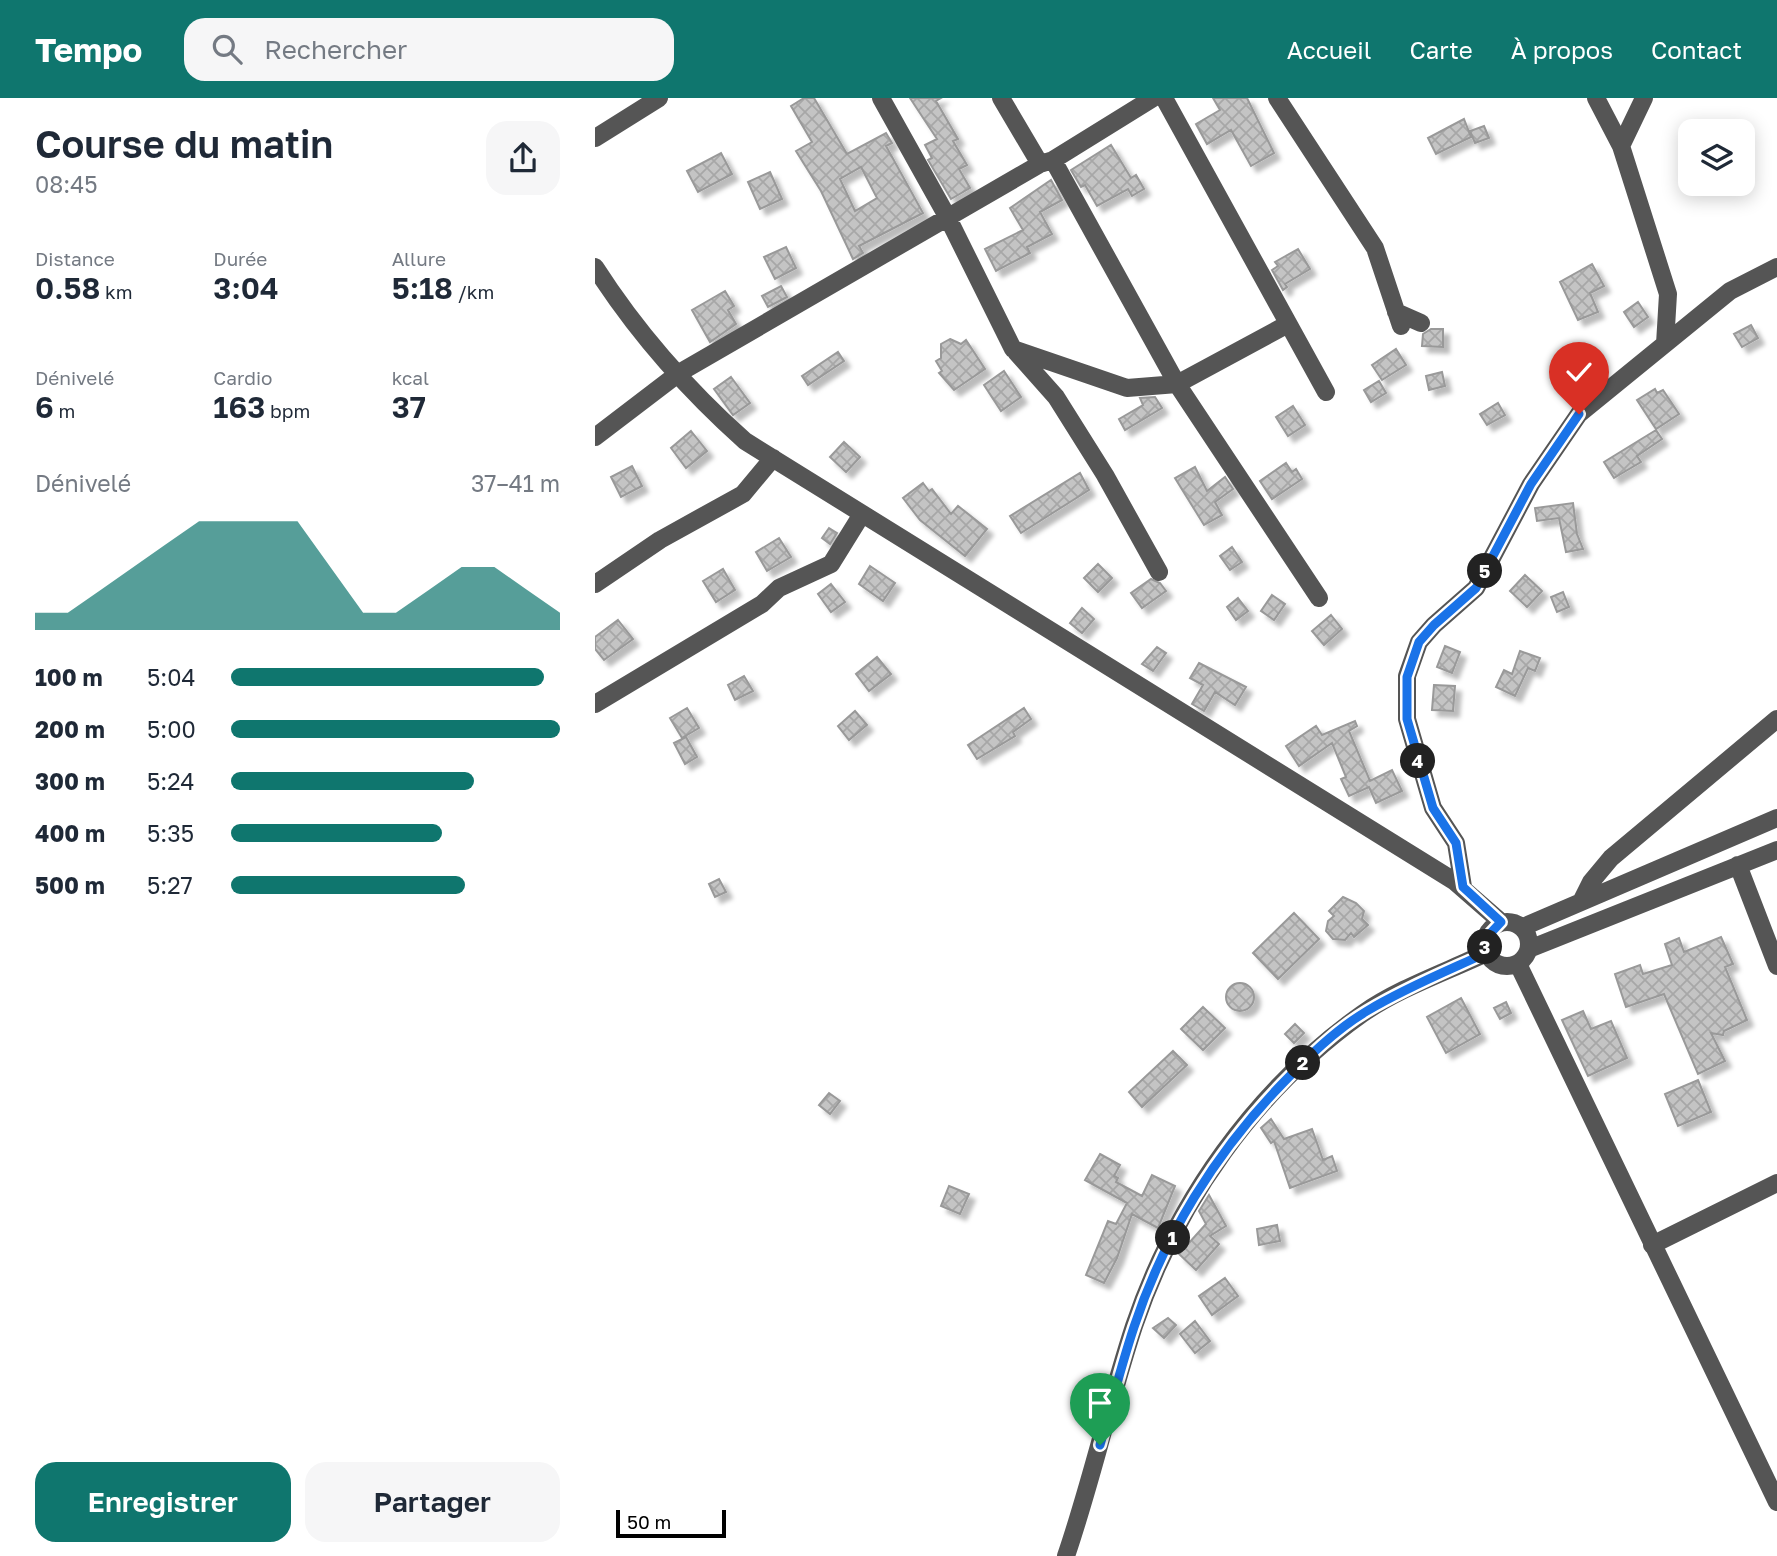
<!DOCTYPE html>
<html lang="fr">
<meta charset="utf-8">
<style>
:root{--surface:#fff;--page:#f6f6f7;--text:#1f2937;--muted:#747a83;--accent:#0f766e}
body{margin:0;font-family:"Golos Text",sans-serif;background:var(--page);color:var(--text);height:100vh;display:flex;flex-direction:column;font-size:26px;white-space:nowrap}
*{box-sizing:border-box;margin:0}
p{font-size:23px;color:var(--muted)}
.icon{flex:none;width:38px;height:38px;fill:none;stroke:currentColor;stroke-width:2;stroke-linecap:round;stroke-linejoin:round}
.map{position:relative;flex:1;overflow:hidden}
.drawer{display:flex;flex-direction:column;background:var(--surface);width:595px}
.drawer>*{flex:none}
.tools{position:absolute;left:1083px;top:21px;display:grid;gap:14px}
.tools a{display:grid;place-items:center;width:77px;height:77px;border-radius:14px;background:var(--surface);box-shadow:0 4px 18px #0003;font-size:35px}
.scale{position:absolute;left:21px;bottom:18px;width:110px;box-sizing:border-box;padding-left:7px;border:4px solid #000;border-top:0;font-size:19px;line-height:24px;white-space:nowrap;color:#000;-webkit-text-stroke:5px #fff;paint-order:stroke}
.pin{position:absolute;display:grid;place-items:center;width:60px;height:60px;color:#fff;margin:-72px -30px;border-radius:50% 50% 50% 0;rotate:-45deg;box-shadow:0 0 7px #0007}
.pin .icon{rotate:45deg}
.km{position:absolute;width:35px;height:35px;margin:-18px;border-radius:50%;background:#222;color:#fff;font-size:19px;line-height:35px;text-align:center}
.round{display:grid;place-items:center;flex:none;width:74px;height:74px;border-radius:21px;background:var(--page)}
.head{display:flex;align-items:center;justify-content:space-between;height:119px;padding:0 35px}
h1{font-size:38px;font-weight:600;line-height:52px}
.stats{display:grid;grid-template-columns:repeat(3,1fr);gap:10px;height:119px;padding:7px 35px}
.stats div{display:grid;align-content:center}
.stats b{font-size:30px;font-weight:600}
.stats small{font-size:19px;font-weight:400}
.stats p{font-size:19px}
.chart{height:196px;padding:14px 35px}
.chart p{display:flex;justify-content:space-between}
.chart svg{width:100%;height:126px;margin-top:7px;fill:var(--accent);opacity:.7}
.cta{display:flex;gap:14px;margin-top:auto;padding:14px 35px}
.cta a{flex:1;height:80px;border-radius:21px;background:var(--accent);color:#fff;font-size:28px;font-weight:600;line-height:80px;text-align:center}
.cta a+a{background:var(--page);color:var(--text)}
ul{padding:0 35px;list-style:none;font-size:23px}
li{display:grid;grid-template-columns:112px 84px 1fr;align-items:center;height:52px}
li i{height:18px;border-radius:9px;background:var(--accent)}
header{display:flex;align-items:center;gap:42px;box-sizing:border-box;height:98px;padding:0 35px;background:var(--accent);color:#fff}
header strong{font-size:33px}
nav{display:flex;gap:38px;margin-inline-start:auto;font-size:24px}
.search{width:490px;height:63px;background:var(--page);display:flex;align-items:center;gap:18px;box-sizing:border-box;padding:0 24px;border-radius:21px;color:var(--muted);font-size:26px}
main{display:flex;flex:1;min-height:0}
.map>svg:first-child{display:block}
.building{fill:url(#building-cross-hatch);stroke:#999;stroke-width:2;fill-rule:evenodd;filter:url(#shadow)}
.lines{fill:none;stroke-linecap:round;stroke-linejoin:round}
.minor{stroke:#555;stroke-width:18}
.route-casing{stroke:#fff;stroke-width:14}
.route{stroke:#1a73e8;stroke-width:9}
</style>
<header>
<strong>Tempo</strong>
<div class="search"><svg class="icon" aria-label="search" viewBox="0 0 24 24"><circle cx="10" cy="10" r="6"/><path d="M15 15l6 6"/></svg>Rechercher</div>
<nav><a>Accueil</a><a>Carte</a><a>À propos</a><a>Contact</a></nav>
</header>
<main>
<section class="drawer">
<div class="head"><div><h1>Course du matin</h1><p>08:45</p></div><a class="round"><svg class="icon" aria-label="share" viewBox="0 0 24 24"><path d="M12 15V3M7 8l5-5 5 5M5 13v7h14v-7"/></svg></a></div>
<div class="stats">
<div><p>Distance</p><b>0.58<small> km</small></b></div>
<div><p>Durée</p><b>3:04</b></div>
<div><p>Allure</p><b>5:18<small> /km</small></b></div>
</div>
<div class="stats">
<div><p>Dénivelé</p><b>6<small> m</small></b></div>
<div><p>Cardio</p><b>163<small> bpm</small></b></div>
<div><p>kcal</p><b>37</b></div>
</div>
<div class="chart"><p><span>Dénivelé</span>37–41 m</p>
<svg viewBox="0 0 160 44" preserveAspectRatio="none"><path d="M0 44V38L10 38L20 30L30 22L40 14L50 6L60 6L70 6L80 6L90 22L100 38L110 38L120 30L130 22L140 22L150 30L160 38V44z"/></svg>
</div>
<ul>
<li><b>100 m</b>5:04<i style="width:95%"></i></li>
<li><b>200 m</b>5:00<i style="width:100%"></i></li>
<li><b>300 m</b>5:24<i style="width:74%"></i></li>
<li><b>400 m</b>5:35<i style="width:64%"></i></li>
<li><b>500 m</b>5:27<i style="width:71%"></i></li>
</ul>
<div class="cta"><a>Enregistrer</a><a>Partager</a></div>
</section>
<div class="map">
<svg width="1182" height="1458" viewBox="0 0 1182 1458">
<defs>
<pattern id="building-cross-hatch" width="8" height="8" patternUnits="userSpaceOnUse" patternTransform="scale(1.75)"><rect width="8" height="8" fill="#c4c4c4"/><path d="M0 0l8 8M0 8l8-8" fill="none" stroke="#a7a7a7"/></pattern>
<filter id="shadow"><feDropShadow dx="6" dy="6" stdDeviation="2" flood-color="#0004"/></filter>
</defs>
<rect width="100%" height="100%" fill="#fff"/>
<path class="building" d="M 209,0 L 219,0 L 252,56 L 291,35 L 297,45 L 291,48 L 328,115 L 264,148 L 268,155 L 258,161 L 226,93 L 201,53 L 217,44 L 196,8 ZM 266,69 L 282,100 L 260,113 L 245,81 Z
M 315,0 L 346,0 L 341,3 L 363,41 L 358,43 L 372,67 L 364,71 L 375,90 L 356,101 L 333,62 L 337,60 L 330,47 L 342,41 Z
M 618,0 L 652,0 L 679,55 L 656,68 L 636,32 L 612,46 L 601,26 L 625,12 Z
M 869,21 L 876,39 L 841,56 L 833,40 Z
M 889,28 L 894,40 L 880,45 L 875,33 Z
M 516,47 L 536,80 L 541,77 L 549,91 L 537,98 L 533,91 L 502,108 L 490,87 L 486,89 L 476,72 Z
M 126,55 L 137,76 L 103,94 L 92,73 Z
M 175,74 L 187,101 L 165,111 L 153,84 Z
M 456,82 L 467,102 L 445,114 L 457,136 L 432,149 L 435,155 L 401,173 L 390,151 L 428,132 L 415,110 Z
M 191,149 L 201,170 L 180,181 L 169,159 Z
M 703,151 L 715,171 L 690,186 L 692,189 L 688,192 L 677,172 L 683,168 L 680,164 Z
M 997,166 L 1009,188 L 995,195 L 1003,214 L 983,222 L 965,184 Z
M 186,188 L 192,199 L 173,209 L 167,198 Z
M 130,193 L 139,208 L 133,212 L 141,226 L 115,244 L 97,212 Z
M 1043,204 L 1053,219 L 1039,229 L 1029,214 Z
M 1156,227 L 1163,240 L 1147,249 L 1139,236 Z
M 836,231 L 848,231 L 848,249 L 827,248 L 828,236 Z
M 355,241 L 366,246 L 371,242 L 390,271 L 359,292 L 344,275 L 347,273 L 341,263 L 346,260 L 346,246 Z
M 801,251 L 811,267 L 787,282 L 777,267 Z
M 243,254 L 249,263 L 213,287 L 207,278 Z
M 409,273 L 426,299 L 406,313 L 389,287 Z
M 847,274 L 850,288 L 834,292 L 831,278 Z
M 136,279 L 155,305 L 138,317 L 119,291 Z
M 784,283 L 791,295 L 776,304 L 769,292 Z
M 1060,291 L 1062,295 L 1068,292 L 1084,316 L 1061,331 L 1042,302 Z
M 560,299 L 567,310 L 530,332 L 524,321 L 548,307 L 545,300 Z
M 903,305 L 910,317 L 892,327 L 885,316 Z
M 698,308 L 710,327 L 693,338 L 681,319 Z
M 1061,332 L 1067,341 L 1042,358 L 1046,364 L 1019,380 L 1009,364 Z
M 96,333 L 112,353 L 91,370 L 76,350 Z
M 249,344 L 265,359 L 251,374 L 235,359 Z
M 691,365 L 697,374 L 701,371 L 707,381 L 677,401 L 665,383 Z
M 37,368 L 47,388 L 26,399 L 16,379 Z
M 600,369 L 612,393 L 630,379 L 638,391 L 620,404 L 627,417 L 609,427 L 580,380 Z
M 485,375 L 494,392 L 426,435 L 415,418 Z
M 328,385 L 334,393 L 337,391 L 356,416 L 363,408 L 392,431 L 370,458 L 325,422 L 308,400 Z
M 978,405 L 982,436 L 988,451 L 971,454 L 964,420 L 942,423 L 940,410 Z
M 234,430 L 242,435 L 235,446 L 227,440 Z
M 184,440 L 196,459 L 172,473 L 161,454 Z
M 637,449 L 647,464 L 635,472 L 625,458 Z
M 503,466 L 517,480 L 503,494 L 489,480 Z
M 275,468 L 300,485 L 288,503 L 264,486 Z
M 128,471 L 140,492 L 121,504 L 108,483 Z
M 930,477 L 947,493 L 932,509 L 915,493 Z
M 556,481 L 565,485 L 571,493 L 547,510 L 536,495 Z
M 236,486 L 250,504 L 236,514 L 223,496 Z
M 968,494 L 974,509 L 962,514 L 956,499 Z
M 677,497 L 690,506 L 679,522 L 666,513 Z
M 643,500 L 653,513 L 641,522 L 632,509 Z
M 487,510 L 499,521 L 487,535 L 475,525 Z
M 736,517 L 747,531 L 729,547 L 717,533 Z
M 23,522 L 38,541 L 9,562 L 0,551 L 0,539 Z
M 850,548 L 865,554 L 857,575 L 842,569 Z
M 562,549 L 571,555 L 558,573 L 547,566 Z
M 925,553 L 945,560 L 940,573 L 933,570 L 920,598 L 901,589 L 909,572 L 917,576 Z
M 282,559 L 296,576 L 274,593 L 261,576 Z
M 604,565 L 651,589 L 640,607 L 620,594 L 609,613 L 597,606 L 608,587 L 595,580 Z
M 149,578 L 158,593 L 140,602 L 133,587 Z
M 839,587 L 860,588 L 858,613 L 837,612 Z
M 92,610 L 104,630 L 87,640 L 75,620 Z
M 429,610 L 436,621 L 418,634 L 420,638 L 382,661 L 373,647 Z
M 260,613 L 272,627 L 254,642 L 243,628 Z
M 760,623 L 762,628 L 754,633 L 775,683 L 797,672 L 807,693 L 781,705 L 774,689 L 754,698 L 746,681 L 751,679 L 737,645 L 704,668 L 691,648 L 721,628 L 727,637 Z
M 91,639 L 102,659 L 90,666 L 79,645 Z
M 124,781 L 131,794 L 120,799 L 114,786 Z
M 748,799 L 761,805 L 769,813 L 767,821 L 773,827 L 759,839 L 756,835 L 750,842 L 738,841 L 731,833 L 733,823 L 739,818 L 734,813 Z
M 699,815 L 724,841 L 683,881 L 658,855 Z
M 1126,839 L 1138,866 L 1130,869 L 1152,922 L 1129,933 L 1128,937 L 1116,935 L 1130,963 L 1103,976 L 1069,896 L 1031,909 L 1020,876 L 1045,867 L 1048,876 L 1077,867 L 1070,846 L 1084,840 L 1089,854 Z
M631 899a14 14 0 1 1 28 0a14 14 0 1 1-28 0Z
M 866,900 L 885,936 L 851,955 L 832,919 Z
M 911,904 L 916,915 L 905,921 L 899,910 Z
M 608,909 L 630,930 L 608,952 L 586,931 Z
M 988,913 L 996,931 L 1016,923 L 1032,960 L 993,978 L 967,922 Z
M 700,926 L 709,935 L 699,945 L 690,936 Z
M 578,953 L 592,967 L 547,1009 L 534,994 Z
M 1103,982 L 1116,1014 L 1083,1028 L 1070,996 Z
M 234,995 L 245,1003 L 235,1016 L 224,1007 Z
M 676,1021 L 689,1041 L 717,1031 L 728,1062 L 737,1058 L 742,1073 L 695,1090 L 679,1043 L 676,1045 L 666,1030 Z
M 505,1056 L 525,1067 L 519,1078 L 523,1080 L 521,1084 L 547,1098 L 557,1077 L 580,1088 L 563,1130 L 537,1116 L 522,1160 L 509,1185 L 491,1177 L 513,1123 L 521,1126 L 532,1105 L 490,1082 Z
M 354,1088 L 374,1096 L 365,1116 L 346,1108 Z
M 614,1097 L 631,1128 L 615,1138 L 624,1146 L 601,1172 L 584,1156 L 611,1126 L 604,1113 Z
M 682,1127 L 685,1143 L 664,1147 L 662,1131 Z
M 630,1180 L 643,1198 L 617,1217 L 604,1198 Z
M 573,1220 L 581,1227 L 569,1240 L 558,1230 Z
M 600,1223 L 615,1243 L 600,1255 L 585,1236 Z"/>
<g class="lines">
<path class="minor" d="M 286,0 L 353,120 L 418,251 L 532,290 L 582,286 L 693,226
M 406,0 L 445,66
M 569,0 L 731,294
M 682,0 L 780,150 L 806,228
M 1001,0 L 1026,48 L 1073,196 L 1070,246
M 0,40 L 64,0
M 1026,48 L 1049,0
M 458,62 L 582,286 L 724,500
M 0,169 C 41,233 93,292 150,343 L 859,783 L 906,824
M 801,214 L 826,225
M 421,254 L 461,299 L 510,377 L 564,474
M 0,339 L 84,275 L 445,66 L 458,62 L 558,0
M 0,486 L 65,442 L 148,396 L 178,360
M 0,606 L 167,506 L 184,490 L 236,466 L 267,416
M 1143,767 L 1182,868
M 868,789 L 861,745 L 838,710 L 812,621 L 812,578 L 824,544 L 839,527 L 881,490 L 936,386 L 984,316 L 1135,193 L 1182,169
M 987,802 L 996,784 L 1016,760 L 1182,621
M890 846a22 22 0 1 1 44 0a22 22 0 1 1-44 0Z
M 928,829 L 1182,720
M 934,851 L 1182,752
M 923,866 L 1182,1404
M 1057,1147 L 1182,1085
M 471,1458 C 497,1382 514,1304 539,1228 C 581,1104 660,992 767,916 C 804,890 851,874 891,855"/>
</g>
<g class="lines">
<g class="route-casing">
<path id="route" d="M 505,1347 C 516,1308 526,1268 539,1229 C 569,1138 621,1054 687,986 C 712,960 740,932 772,913 C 810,890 852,873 891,855 L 891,840 L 906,824 L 868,789 L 861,745 L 838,710 L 812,621 L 812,579 L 824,544 L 839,527 L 881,490 L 936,386 L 984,316"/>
</g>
<use href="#route" class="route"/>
</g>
</svg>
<div class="tools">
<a><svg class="icon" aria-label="layers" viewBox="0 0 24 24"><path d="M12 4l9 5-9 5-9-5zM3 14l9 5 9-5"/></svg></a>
</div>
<div class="scale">50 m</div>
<div class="pin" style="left:505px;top:1347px;background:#1e9e55"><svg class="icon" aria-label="arrive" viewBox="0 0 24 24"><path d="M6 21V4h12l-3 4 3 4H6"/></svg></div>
<div class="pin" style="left:984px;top:316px;background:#d93025"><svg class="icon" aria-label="check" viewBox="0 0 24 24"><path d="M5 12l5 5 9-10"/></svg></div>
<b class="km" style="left:578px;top:1140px">1</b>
<b class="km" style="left:708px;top:965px">2</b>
<b class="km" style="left:890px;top:849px">3</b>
<b class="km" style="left:823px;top:663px">4</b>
<b class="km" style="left:890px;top:473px">5</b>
</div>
</main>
